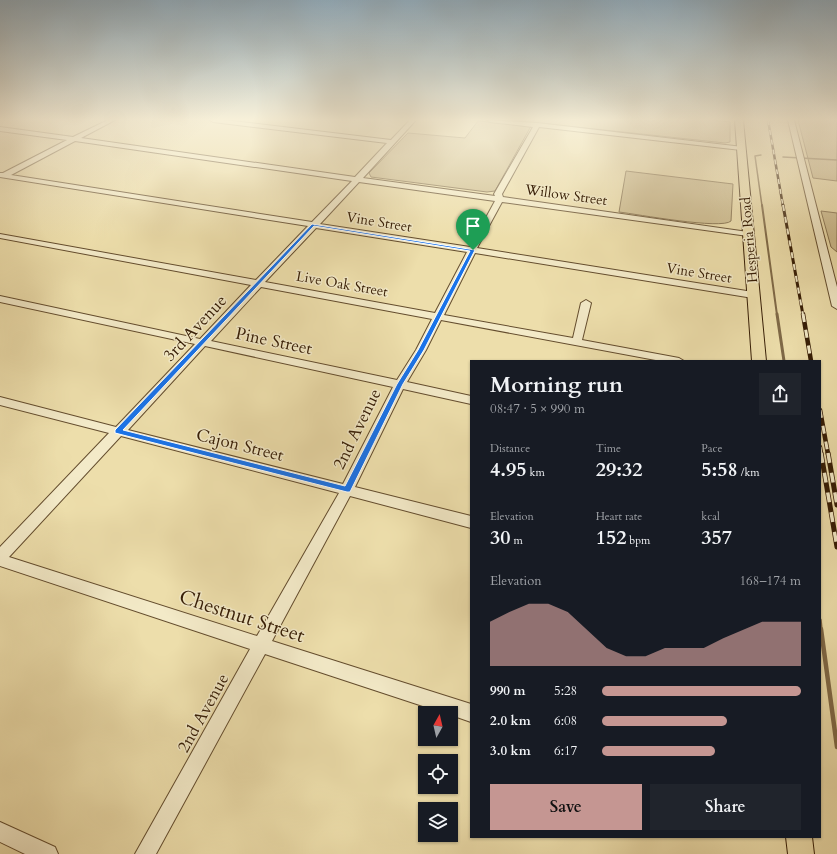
<!DOCTYPE html>
<meta charset="utf-8">
<style>
:root{--surface:#171b24;--page:#20242c;--text:#f1f3f6;--muted:#9ea1a6;--accent:#c59692}
body{margin:0;font-family:Cardo,serif;background:var(--page);color:var(--text);height:100vh;display:flex;flex-direction:column;font-size:15px;white-space:nowrap}
*{box-sizing:border-box;margin:0}
p{font-size:13px;color:var(--muted)}
.icon{flex:none;width:22px;height:22px;fill:none;stroke:currentColor;stroke-width:2;stroke-linecap:round;stroke-linejoin:round}
.map{position:relative;flex:1;overflow:hidden}
.sheet{position:absolute;left:470px;top:360px;width:351px;height:478px;display:flex;flex-direction:column;background:var(--surface);border-radius:0px;box-shadow:0 1px 3px #0004}
.sheet>*{flex:none}
.needle{width:26px;rotate:8deg}
.fabs{position:absolute;left:418px;top:706px;display:grid;gap:8px}
.fabs a{display:grid;place-items:center;width:40px;height:40px;border-radius:0px;background:var(--surface);box-shadow:0 1px 3px #0004;font-size:20px}
.pin{position:absolute;display:grid;place-items:center;width:34px;height:34px;color:#fff;margin:-41px -17px;border-radius:50% 50% 50% 0;rotate:-45deg;box-shadow:0 0 4px #0007}
.pin .icon{rotate:45deg}
.round{display:grid;place-items:center;flex:none;width:42px;height:42px;border-radius:0px;background:var(--page)}
.summary{display:flex;align-items:center;justify-content:space-between;height:68px;padding:0 20px}
h1{font-size:22px;font-weight:800;line-height:30px}
.stats{display:grid;grid-template-columns:repeat(3,1fr);gap:6px;height:68px;padding:4px 20px}
.stats div{display:grid;align-content:center}
.stats b{font-size:20px;font-weight:800}
.stats small{font-size:11px;font-weight:400}
.stats p{font-size:11px}
.chart{height:112px;padding:8px 20px}
.chart p{display:flex;justify-content:space-between}
.chart svg{width:100%;height:72px;margin-top:4px;fill:var(--accent);opacity:.7}
.primary-button{display:flex;gap:8px;margin-top:auto;padding:8px 20px}
.primary-button a{flex:1;height:46px;border-radius:0px;background:var(--accent);color:#111;font-size:16px;font-weight:800;line-height:46px;text-align:center}
.primary-button a+a{background:var(--page);color:var(--text)}
ul{padding:0 20px;list-style:none;font-size:13px}
li{display:grid;grid-template-columns:64px 48px 1fr;align-items:center;height:30px}
li i{height:10px;border-radius:5px;background:var(--accent)}
.map>svg:first-child{display:block}
.green{fill:#cebd8f;stroke:#826d4a}
.lines{fill:none;stroke-linecap:round;stroke-linejoin:round}
.stream-far4{stroke:#7f6947;stroke-width:1.5}
.stream-far3{stroke:#7f6947;stroke-width:2}
.stream-far2{stroke:#7f6947;stroke-width:3}
.stream-far1{stroke:#7f6947;stroke-width:3.5}
.stream{stroke:#7f6947;stroke-width:4.5}
.minor-casing{stroke:#644d2e;stroke-width:2}
.major-casing{stroke:#361d05;stroke-width:2}
.minor{fill:#f3eac8;fill-rule:evenodd}
.major{fill:#eddeab;fill-rule:evenodd}
.rail-far3-casing{stroke:#361d05;stroke-width:2.5}
.rail-far2-casing{stroke:#361d05;stroke-width:3}
.rail-far1-casing{stroke:#361d05;stroke-width:4.5}
.rail-casing{stroke:#361d05;stroke-width:5}
.rail-far3{stroke:#f3eac8;stroke-width:1.5;stroke-dasharray:5;stroke-linecap:butt}
.rail-far2{stroke:#f3eac8;stroke-width:2;stroke-dasharray:6;stroke-linecap:butt}
.rail-far1{stroke:#f3eac8;stroke-width:3;stroke-dasharray:8;stroke-linecap:butt}
.rail{stroke:#f3eac8;stroke-width:3.5;stroke-dasharray:10;stroke-linecap:butt}
.route{fill:#1a73e8;stroke:#fff;fill-rule:evenodd}
.labels{text-anchor:middle;dominant-baseline:central;stroke-width:3;stroke-linejoin:round;paint-order:stroke}
.far-street-label{font-size:14px;fill:#361d05;stroke:#f3eac8}
.street-label{font-size:17px;fill:#361d05;stroke:#f3eac8}
.near-street-label{font-size:20px;fill:#361d05;stroke:#f3eac8}
</style>
<div class="map">
<svg width="837" height="854" viewBox="0 0 837 854">
<rect width="100%" height="100%" fill="#eddeab"/>
<filter id="stains"><feTurbulence type="fractalNoise" baseFrequency=".005" numOctaves="4"/><feColorMatrix values="0 0 0 0 .2 0 0 0 0 .09 0 0 0 0 .02 0 0 0 .5 -.17"/></filter>
<radialGradient id="worn" r=".72"><stop offset=".6" stop-color="#630" stop-opacity="0"/><stop offset="1" stop-color="#630" stop-opacity=".3"/></radialGradient>
<path class="green" d="M 511,120 L 711,120 L 730,122 L 730,142 L 725,143 Z
M 798,120 L 837,120 L 837,181 L 813,178 Z
M 478,121 L 531,126 L 495,191 L 487,192 L 371,177 L 369,173 L 408,133 L 465,138 Z
M 626,171 L 733,184 L 731,221 C 722,230 636,214 619,212 Z
M 821,211 L 837,213 L 837,252 L 831,247 Z"/>
<g class="lines">
<path class="stream-far4" d="M 761,155 L 755,156 L 762,206
M 783,157 L 837,160"/>
<path class="stream-far3" d="M 762,205 L 777,315"/>
<path class="stream-far2" d="M 777,314 L 784,361"/>
<path class="stream-far1" d="M 820,620 L 821,630"/>
<path class="stream" d="M 821,629 L 837,747"/>
<g class="minor-casing">
<path id="minor" d="M 108,120 L 115,120 L 81,138 L 355,177 L 387,143 L 213,122 L 210,120 L 224,120 L 391,140 L 410,120 L 416,120 L 363,178 L 495,196 L 494,194 L 533,127 L 490,122 L 487,120 L 537,123 L 743,147 L 744,148 L 741,150 L 539,127 L 502,194 L 503,197 L 748,232 L 752,234 L 748,236 L 502,202 L 477,248 L 753,292 L 758,295 L 753,298 L 475,253 L 444,315 L 573,338 L 581,303 L 586,300 L 591,303 L 582,340 L 679,358 L 684,361 L 661,361 L 441,320 L 426,350 L 407,382 L 471,396 L 471,404 L 403,389 L 355,487 L 471,516 L 471,528 L 350,496 L 272,641 L 471,704 L 471,722 L 451,715 L 451,713 L 444,713 L 265,654 L 156,854 L 135,854 L 250,649 L 0,566 L 0,547 L 109,433 L 0,405 L 0,397 L 116,427 L 195,344 L 0,302 L 0,296 L 200,339 L 251,285 L 0,238 L 0,234 L 256,280 L 308,226 L 0,177 L 0,173 L 3,173 L 67,140 L 0,131 L 0,127 L 73,137 ZM 75,141 L 352,181 L 312,222 L 11,175 ZM 359,182 L 495,201 L 470,247 L 320,224 ZM 316,228 L 467,252 L 435,313 L 265,282 ZM 261,287 L 432,319 L 416,350 L 397,380 L 211,341 ZM 205,346 L 393,387 L 343,484 L 128,430 ZM 121,436 L 339,493 L 257,636 L 9,557 Z
M 788,120 L 794,120 L 837,287 L 837,309 L 832,306 Z
M 0,822 L 55,847 L 58,854 L 25,854 L 0,842 Z"/>
</g>
<g class="major-casing">
<path id="major" d="M 735,120 L 743,120 L 766,361 L 752,361 Z
M 786,837 L 812,837 L 814,854 L 788,854 Z"/>
</g>
<use href="#minor" class="minor"/>
<use href="#major" class="major"/>
<g class="rail-far3-casing">
<path id="rail-far3" d="M 768,120 L 783,206"/>
</g>
<g class="rail-far2-casing">
<path id="rail-far2" d="M 783,205 L 803,315"/>
</g>
<g class="rail-far1-casing">
<path id="rail-far1" d="M 803,314 L 811,361
M 820,410 L 828,454
M 820,447 L 821,454"/>
</g>
<g class="rail-casing">
<path id="rail" d="M 821,453 L 837,547
M 828,453 L 837,505"/>
</g>
<use href="#rail-far3" class="rail-far3"/>
<use href="#rail-far2" class="rail-far2"/>
<use href="#rail-far1" class="rail-far1"/>
<use href="#rail" class="rail"/>
</g>
<linearGradient id="sky" x2="0" y2="1"><stop stop-color="#91aab9"/><stop offset="0.5" stop-color="#f7f0d9"/><stop offset="1" stop-color="#f7f0d9" stop-opacity="0"/></linearGradient>
<rect width="837" height="239" fill="url(#sky)"/>
<path class="route" d="M 312,224 L 475,250 L 424,350 L 403,384 L 350,492 L 347,492 L 115,433 L 115,430 ZM 314,226 L 470,251 L 418,350 L 397,384 L 345,486 L 123,430 Z"/>
<g class="labels">
<g class="far-street-label">
<text transform="translate(566 195) rotate(8)">Willow Street</text>
<text transform="translate(379 222) rotate(9)">Vine Street</text>
<text transform="translate(749 240) rotate(-95)">Hesperia Road</text>
<text transform="translate(699 273) rotate(9)">Vine Street</text>
<text transform="translate(342 284) rotate(10)">Live Oak Street</text>
</g>
<g class="street-label">
<text transform="translate(195 328) rotate(-47)">3rd Avenue</text>
<text transform="translate(274 341) rotate(12)">Pine Street</text>
<text transform="translate(357 429) rotate(-64)">2nd Avenue</text>
<text transform="translate(240 445) rotate(14)">Cajon Street</text>
<text transform="translate(203 713) rotate(-61)">2nd Avenue</text>
</g>
<g class="near-street-label">
<text transform="translate(242 616) rotate(18)">Chestnut Street</text>
</g>
</g>
<rect width="100%" height="100%" filter="url(#stains)"/>
<rect width="100%" height="100%" fill="url(#worn)"/>
</svg>
<div class="fabs">
<a><svg class="needle" viewBox="-14 -14 28 28"><path d="M0-13l5 13h-10z" fill="#e53935"/><path d="M0 13l5-13h-10z" fill="#9ea1a6"/></svg></a>
<a><svg class="icon" aria-label="locate" viewBox="0 0 24 24"><circle cx="12" cy="12" r="6"/><path d="M12 2v4M12 18v4M2 12h4M18 12h4"/></svg></a>
<a><svg class="icon" aria-label="layers" viewBox="0 0 24 24"><path d="M12 4l9 5-9 5-9-5zM3 14l9 5 9-5"/></svg></a>
</div>
<div class="pin" style="left:473px;top:250px;background:#1e9e55"><svg class="icon" aria-label="arrive" viewBox="0 0 24 24"><path d="M6 21V4h12l-3 4 3 4H6"/></svg></div>
<section class="sheet">
<div class="summary"><div><h1>Morning run</h1><p>08:47 · 5 × 990 m</p></div><a class="round"><svg class="icon" aria-label="share" viewBox="0 0 24 24"><path d="M12 15V3M7 8l5-5 5 5M5 13v7h14v-7"/></svg></a></div>
<div class="stats">
<div><p>Distance</p><b>4.95<small> km</small></b></div>
<div><p>Time</p><b>29:32</b></div>
<div><p>Pace</p><b>5:58<small> /km</small></b></div>
</div>
<div class="stats">
<div><p>Elevation</p><b>30<small> m</small></b></div>
<div><p>Heart rate</p><b>152<small> bpm</small></b></div>
<div><p>kcal</p><b>357</b></div>
</div>
<div class="chart"><p><span>Elevation</span>168–174 m</p>
<svg viewBox="0 0 160 44" preserveAspectRatio="none"><path d="M0 44V17L10 11L20 6L30 6L40 11L50 22L60 33L70 38L80 38L90 33L100 33L110 33L120 27L130 22L140 17L150 17L160 17V44z"/></svg>
</div>
<ul>
<li><b>990 m</b>5:28<i style="width:100%"></i></li>
<li><b>2.0 km</b>6:08<i style="width:63%"></i></li>
<li><b>3.0 km</b>6:17<i style="width:57%"></i></li>
</ul>
<div class="primary-button"><a>Save</a><a>Share</a></div>
</section>
</div>
